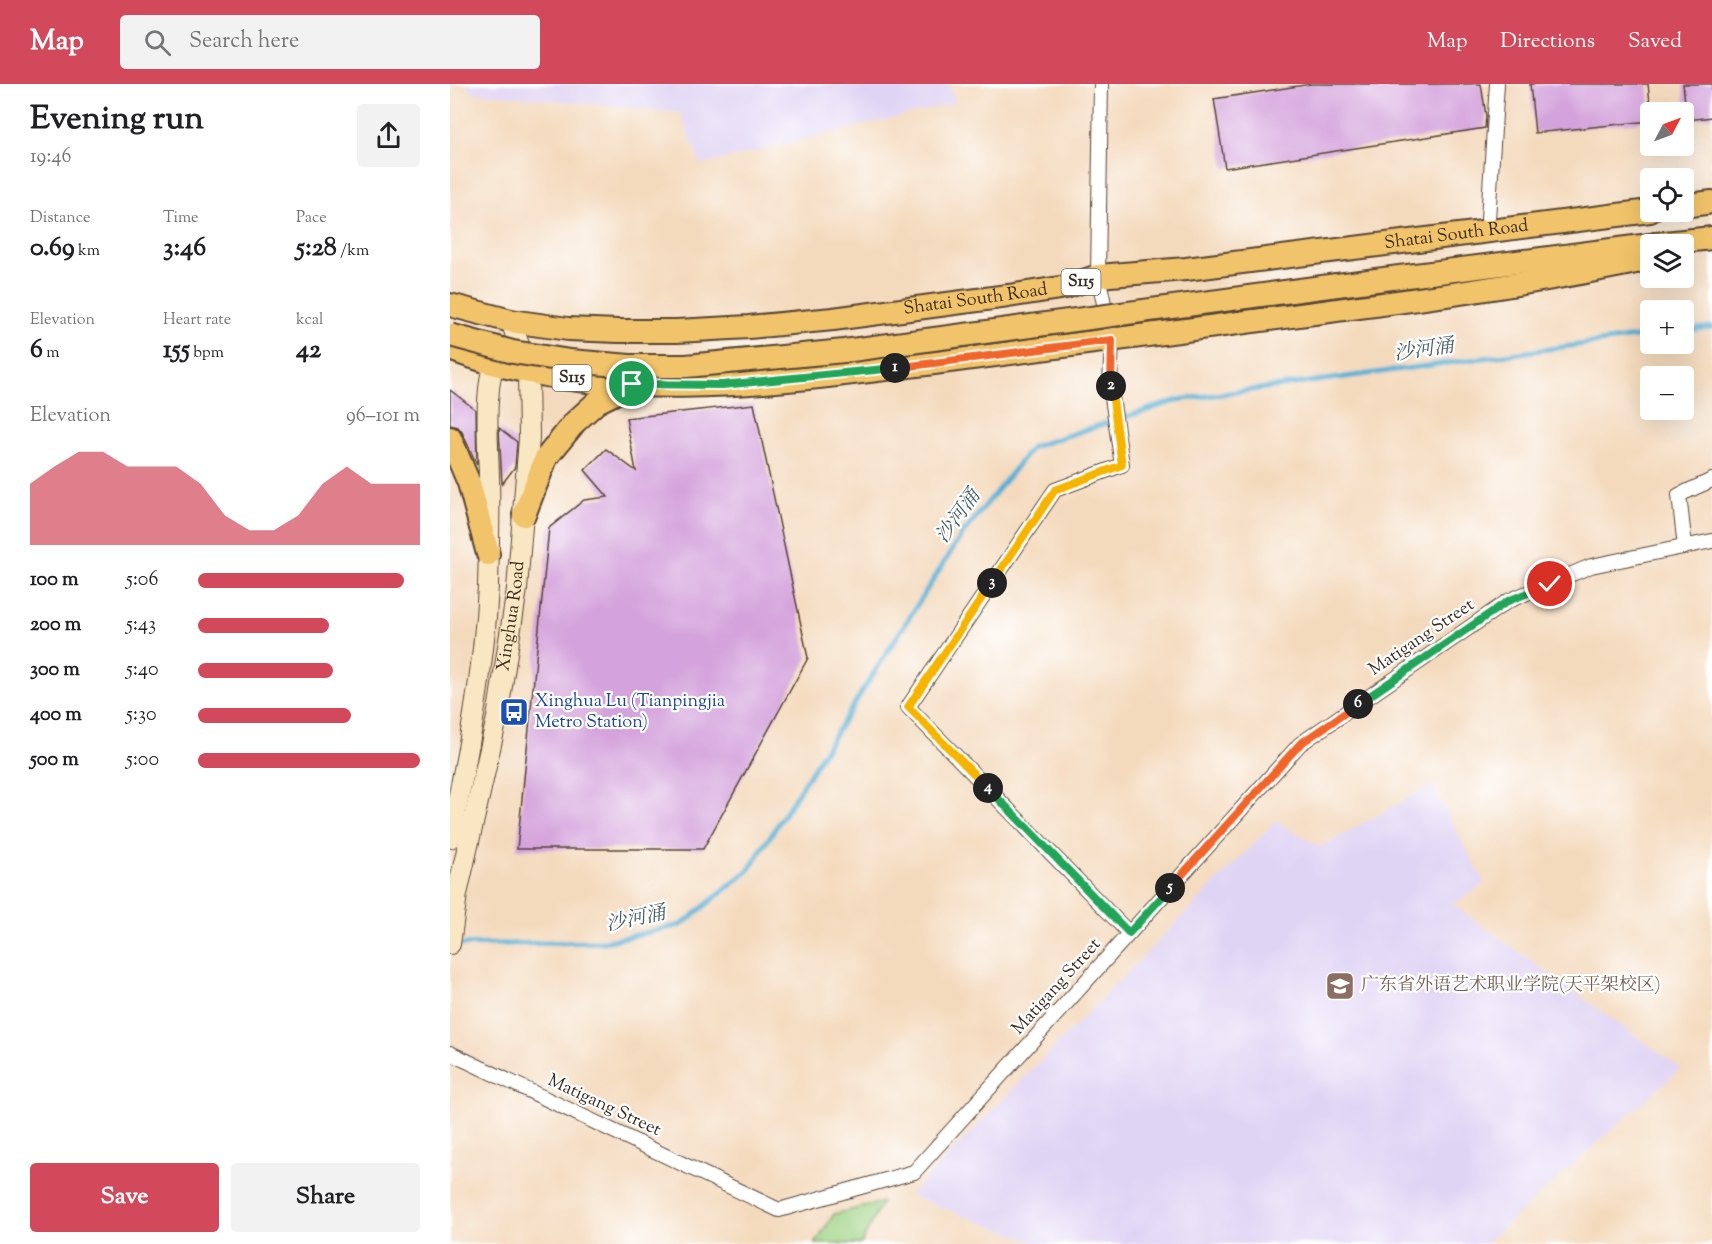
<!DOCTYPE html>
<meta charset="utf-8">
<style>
:root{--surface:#fff;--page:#f2f2f2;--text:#202124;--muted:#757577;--accent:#d1495b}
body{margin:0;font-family:"Sorts Mill Goudy","Noto Serif SC",serif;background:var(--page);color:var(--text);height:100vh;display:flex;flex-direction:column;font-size:22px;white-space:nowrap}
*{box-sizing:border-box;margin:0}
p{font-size:20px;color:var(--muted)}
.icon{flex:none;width:33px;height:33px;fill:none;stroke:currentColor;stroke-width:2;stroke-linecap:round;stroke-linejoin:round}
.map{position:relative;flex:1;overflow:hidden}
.side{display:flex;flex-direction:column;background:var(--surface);width:450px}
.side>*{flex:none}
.needle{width:39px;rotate:49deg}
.tools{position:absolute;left:1190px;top:18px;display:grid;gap:12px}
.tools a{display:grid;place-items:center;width:54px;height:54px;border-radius:6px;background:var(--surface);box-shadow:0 6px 24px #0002;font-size:30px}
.pin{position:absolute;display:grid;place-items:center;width:51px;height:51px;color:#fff;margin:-26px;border:3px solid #fff;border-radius:50%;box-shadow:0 2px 6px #0007}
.km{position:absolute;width:30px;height:30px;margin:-15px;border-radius:50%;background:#222;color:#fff;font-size:16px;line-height:30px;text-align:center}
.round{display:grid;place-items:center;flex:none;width:63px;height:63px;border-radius:6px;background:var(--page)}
.head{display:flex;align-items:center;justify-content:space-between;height:102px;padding:0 30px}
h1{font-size:33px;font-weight:700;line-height:45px}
.figures{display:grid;grid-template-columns:repeat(3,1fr);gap:9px;height:102px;padding:6px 30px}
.figures div{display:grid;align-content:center}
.figures b{font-size:26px;font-weight:700}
.figures small{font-size:16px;font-weight:400}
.figures p{font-size:16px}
.chart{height:168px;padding:12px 30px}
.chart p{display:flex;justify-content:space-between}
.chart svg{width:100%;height:108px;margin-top:6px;fill:var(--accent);opacity:.7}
.action{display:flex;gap:12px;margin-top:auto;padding:12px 30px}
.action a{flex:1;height:69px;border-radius:6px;background:var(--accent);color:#fff;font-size:24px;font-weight:700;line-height:69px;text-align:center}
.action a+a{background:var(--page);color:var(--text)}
ul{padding:0 30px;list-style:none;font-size:20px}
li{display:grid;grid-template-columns:96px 72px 1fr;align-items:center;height:45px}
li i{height:15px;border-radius:8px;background:var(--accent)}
header{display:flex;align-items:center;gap:36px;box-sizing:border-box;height:84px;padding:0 30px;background:var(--accent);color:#fff}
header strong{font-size:28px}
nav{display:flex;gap:33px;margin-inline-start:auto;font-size:21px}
.search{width:420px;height:54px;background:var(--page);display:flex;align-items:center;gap:15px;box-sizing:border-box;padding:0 21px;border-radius:6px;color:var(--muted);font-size:22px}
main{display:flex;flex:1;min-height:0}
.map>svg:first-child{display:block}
.built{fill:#e0d4f4}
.green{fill:#9dd282;stroke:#6c7e50;stroke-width:1.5}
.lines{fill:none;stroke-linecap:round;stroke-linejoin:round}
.stream{stroke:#58b0d5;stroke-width:5}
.building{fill:#d4a2dc}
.minor-casing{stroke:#574436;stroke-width:16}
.secondary-casing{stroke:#574436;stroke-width:22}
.primary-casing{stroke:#574436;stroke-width:26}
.trunk-casing{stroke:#574436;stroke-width:26}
.minor{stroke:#fff;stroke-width:14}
.secondary{stroke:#f9e7c3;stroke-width:20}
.primary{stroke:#f1c36a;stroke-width:22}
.trunk{stroke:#f1c36a;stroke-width:22}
.trunk-bridge-casing{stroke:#574436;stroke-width:26;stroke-linecap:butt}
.trunk-bridge{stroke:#f1c36a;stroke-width:22}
.split-1-casing{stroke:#fff;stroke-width:12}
.split-2-casing{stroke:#fff;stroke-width:12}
.split-3-casing{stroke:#fff;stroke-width:12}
.split-4-casing{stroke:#fff;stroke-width:12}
.split-5-casing{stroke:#fff;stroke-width:12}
.split-6-casing{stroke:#fff;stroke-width:12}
.split-7-casing{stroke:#fff;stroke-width:12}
.split-1{stroke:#22a559;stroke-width:8}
.split-2{stroke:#f0652b;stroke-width:8}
.split-3{stroke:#f5b400;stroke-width:8}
.split-4{stroke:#f5b400;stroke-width:8}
.split-5{stroke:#22a559;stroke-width:8}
.split-6{stroke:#f0652b;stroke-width:8}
.split-7{stroke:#22a559;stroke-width:8}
.labels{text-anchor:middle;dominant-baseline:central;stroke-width:4.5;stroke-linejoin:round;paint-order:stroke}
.shield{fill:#fff;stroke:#766a62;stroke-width:1.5}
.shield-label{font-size:16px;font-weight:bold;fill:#3b2a1e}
.street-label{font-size:18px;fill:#3b2a1e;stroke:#fff}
.transit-label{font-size:18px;fill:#164399;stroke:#fff;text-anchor:start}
.education-label{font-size:18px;fill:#785e54;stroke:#fff;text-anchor:start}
.water-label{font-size:20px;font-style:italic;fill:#476067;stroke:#fff}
</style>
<header>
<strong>Map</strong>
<div class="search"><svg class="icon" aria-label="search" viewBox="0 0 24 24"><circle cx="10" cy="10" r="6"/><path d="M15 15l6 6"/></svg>Search here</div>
<nav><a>Map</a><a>Directions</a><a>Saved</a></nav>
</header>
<main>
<section class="side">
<div class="head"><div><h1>Evening run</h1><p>19:46</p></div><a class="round"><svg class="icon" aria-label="share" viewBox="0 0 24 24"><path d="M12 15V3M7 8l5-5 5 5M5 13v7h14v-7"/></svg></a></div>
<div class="figures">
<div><p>Distance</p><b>0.69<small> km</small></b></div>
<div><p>Time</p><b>3:46</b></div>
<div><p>Pace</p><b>5:28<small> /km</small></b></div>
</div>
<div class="figures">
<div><p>Elevation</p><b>6<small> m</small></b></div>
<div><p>Heart rate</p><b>155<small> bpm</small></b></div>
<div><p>kcal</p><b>42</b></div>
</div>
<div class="chart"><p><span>Elevation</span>96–101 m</p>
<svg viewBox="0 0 160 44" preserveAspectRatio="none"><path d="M0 44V19L10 12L20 6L30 6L40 12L50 12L60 12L70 19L80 32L90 38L100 38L110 32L120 19L130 12L140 19L150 19L160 19V44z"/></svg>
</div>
<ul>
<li><b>100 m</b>5:06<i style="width:93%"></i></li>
<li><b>200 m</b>5:43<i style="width:59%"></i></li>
<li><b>300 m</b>5:40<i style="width:61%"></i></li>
<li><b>400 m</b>5:30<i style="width:69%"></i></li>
<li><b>500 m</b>5:00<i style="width:100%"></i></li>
</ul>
<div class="action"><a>Save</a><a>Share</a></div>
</section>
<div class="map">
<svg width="1262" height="1160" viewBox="0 0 1262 1160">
<rect width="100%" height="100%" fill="#fff"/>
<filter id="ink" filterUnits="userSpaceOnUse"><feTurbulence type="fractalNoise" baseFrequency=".0167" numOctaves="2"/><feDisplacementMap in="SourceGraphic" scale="12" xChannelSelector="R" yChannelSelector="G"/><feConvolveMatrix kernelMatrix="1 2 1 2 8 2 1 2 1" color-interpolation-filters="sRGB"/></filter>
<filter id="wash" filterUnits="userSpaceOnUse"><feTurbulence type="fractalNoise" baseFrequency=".008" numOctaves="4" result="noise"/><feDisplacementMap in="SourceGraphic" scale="24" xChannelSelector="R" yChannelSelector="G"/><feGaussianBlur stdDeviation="1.35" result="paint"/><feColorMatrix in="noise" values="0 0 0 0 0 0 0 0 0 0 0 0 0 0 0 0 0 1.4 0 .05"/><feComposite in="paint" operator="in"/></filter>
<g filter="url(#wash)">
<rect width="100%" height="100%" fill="#f4dabd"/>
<path class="built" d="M 17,0 L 499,0 L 505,19 L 251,81 L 230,29 L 20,8 Z
M 982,701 L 1035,799 L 1003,821 L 1231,984 L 1035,1160 L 589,1160 L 459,1111 L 826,737 L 870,763 Z"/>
<path class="green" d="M 432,1118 L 411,1160 L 365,1160 L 384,1130 Z"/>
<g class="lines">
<path class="stream" d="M 1233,247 L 1262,243
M 4,861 L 154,858 L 231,841 L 298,787 L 511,452 L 582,363 L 728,316 L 1200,251"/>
</g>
<g id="blocks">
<path class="building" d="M 861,0 L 1031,0 L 1036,32 L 1035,44 L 775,84 L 764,15 Z
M 1080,0 L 1198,0 L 1201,28 L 1200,37 L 1085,49 Z
M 1233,0 L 1262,0 L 1262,33 L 1237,36 Z
M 0,306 L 26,326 L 27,381 L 12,348 L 8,343 L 0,341 Z
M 304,320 L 358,574 L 253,765 L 67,765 L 99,444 L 134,416 L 158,413 L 135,386 L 156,365 L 186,387 L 176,334 Z
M 49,344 L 67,358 L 65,383 L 52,400 Z"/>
</g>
</g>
<g filter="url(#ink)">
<use href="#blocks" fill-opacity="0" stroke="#574436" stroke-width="1.5"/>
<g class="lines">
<g class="minor-casing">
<path id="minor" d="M 651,0 L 648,192 L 662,256 L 660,300 L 672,381 L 605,406 L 458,623 L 679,849
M 1038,135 L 1047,0
M 1235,463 L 1229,411 L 1262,396
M 0,969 L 329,1126 L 464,1088 L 850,660 L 1058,517 L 1141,482 L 1262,457"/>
</g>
<g class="secondary-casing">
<g id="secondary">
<path d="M 0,754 C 18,670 34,588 38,502 C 39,466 40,429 39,393 C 38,355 33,302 48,267"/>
<path id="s1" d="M 0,860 L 7,810 L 47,634 L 67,505 L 79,354 L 78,288 L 61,237"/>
</g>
</g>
<g class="primary-casing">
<g id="primary">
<path d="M 1233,122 L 1262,118"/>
<path id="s2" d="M 0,221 L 61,237 L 118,245 L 168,247 L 227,247 L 299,243 L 383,235 L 558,212 L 616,203 L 648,192 L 736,185 L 1200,127"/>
<path d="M 0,265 C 150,323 321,300 476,280 C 563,269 650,258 736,246 C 891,225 1047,208 1200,175"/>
<path d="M 0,354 L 19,399 L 38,470"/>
<path d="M 74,431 L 96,374 L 125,338 L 147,318 L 181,301"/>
</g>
</g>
<g class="trunk-casing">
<path id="trunk" d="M 1205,160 L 1262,154
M 887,201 L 1200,161"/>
</g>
<use href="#minor" class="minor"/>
<use href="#secondary" class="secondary"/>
<use href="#primary" class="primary"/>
<use href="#trunk" class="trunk"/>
<g class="trunk-bridge-casing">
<path id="trunk-bridge" d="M 0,251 L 63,268 L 120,277 L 180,282 L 236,282 L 394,267 L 887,201"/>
</g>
<use href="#trunk-bridge" class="trunk-bridge"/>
</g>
</g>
<g class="lines" filter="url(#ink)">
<g class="split-1-casing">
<path id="split-1" d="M 182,300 L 272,301 L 445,284"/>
</g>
<g class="split-2-casing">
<path id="split-2" d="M 445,284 L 662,256 L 661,302"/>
</g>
<g class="split-3-casing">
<path id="split-3" d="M 542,499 L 605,406 L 672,381 L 661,302"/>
</g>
<g class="split-4-casing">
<path id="split-4" d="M 538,704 L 458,623 L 542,499"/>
</g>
<g class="split-5-casing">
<path id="split-5" d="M 538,704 L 679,849 L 720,804"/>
</g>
<g class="split-6-casing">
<path id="split-6" d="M 720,804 L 850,660 L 908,620"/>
</g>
<g class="split-7-casing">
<path id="split-7" d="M 908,620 L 1058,517 L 1100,500"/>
</g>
<use href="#split-1" class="split-1"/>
<use href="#split-2" class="split-2"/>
<use href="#split-3" class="split-3"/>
<use href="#split-4" class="split-4"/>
<use href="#split-5" class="split-5"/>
<use href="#split-6" class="split-6"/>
<use href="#split-7" class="split-7"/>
</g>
<defs>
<g id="bus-square" transform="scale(1.5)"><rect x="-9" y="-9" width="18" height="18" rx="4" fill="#1a4fb4" stroke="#fff"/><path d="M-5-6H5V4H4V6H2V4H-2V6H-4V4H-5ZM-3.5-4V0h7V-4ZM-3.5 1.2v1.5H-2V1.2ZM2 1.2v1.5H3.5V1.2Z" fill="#fff"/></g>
<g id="school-square" transform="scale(1.5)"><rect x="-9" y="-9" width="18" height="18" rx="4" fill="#8d6e63" stroke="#fff"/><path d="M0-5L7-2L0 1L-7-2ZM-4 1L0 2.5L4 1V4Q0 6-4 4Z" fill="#fff"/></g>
</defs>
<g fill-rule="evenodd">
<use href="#bus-square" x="64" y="628"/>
<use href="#school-square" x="890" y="902"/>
</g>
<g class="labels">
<g class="shield">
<rect x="611.5" y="185" width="39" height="26" rx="4.5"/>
<rect x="102.5" y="281" width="39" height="26" rx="4.5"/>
</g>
<g class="shield-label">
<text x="631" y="198">S115</text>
<text x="122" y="294">S115</text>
</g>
<g class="street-label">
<text stroke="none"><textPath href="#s2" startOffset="1016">Shatai South Road</textPath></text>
<text stroke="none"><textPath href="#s2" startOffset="530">Shatai South Road</textPath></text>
<text stroke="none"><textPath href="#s1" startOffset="334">Xinghua Road</textPath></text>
<text transform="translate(972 554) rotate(-34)">Matigang Street</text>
<text transform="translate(607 903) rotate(-48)">Matigang Street</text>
<text transform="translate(154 1022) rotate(25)">Matigang Street</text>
</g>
<g class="transit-label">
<text x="85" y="618">Xinghua Lu (Tianpingjia<tspan x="85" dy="21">Metro Station)</tspan></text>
</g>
<g class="education-label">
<text x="911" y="902">广东省外语艺术职业学院(天平架校区)</text>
</g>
<g class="water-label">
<text transform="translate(974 267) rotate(-8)">沙河涌</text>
<text transform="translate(509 433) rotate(-54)">沙河涌</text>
<text transform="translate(186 836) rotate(-12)">沙河涌</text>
</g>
</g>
</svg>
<div class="tools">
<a><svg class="needle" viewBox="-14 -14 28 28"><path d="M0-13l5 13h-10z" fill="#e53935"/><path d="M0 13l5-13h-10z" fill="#757577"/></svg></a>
<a><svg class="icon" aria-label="locate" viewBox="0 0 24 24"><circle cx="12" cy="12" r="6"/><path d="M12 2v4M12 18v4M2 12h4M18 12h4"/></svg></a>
<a><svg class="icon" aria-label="layers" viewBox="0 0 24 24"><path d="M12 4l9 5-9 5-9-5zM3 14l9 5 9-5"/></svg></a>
<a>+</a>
<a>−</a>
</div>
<div class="pin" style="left:182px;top:300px;background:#1e9e55"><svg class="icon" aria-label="arrive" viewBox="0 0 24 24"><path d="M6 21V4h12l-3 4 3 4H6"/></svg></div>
<div class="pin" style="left:1100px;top:500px;background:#d93025"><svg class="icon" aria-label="check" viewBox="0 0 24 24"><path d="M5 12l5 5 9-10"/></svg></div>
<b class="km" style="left:445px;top:284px">1</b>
<b class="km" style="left:661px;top:302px">2</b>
<b class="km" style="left:542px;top:499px">3</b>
<b class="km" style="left:538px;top:704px">4</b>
<b class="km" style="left:720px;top:804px">5</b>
<b class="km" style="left:908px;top:620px">6</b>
</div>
</main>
